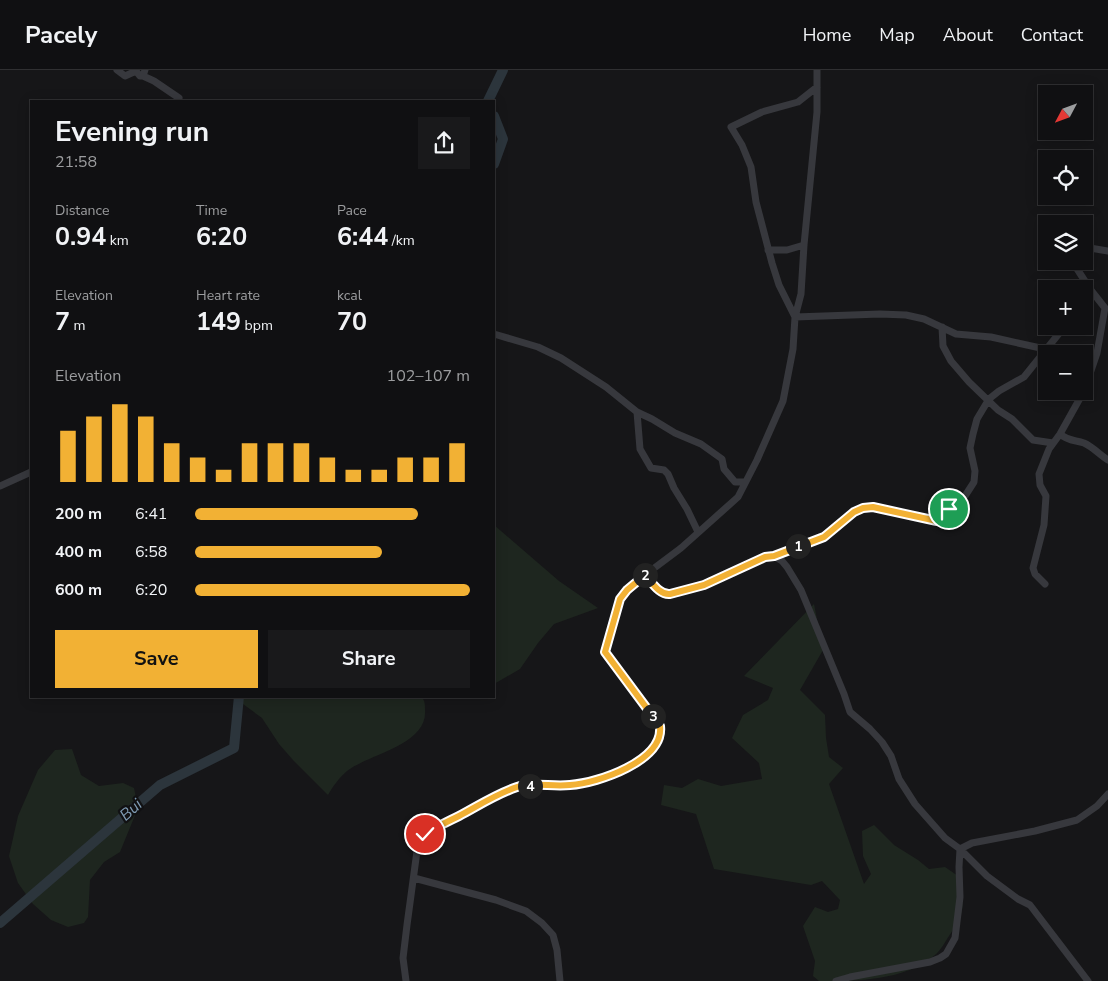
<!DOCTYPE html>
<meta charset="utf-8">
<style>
:root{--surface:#101012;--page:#19191b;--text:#f1f3f6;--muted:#9c9d9f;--line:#303032;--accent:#f2b134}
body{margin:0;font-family:"Nunito Sans",sans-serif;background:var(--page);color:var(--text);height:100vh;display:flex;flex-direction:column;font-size:19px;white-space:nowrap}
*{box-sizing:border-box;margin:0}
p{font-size:16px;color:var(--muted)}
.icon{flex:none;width:28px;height:28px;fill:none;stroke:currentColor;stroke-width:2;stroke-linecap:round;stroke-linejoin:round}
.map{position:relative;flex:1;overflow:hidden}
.panel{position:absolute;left:30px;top:30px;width:465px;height:598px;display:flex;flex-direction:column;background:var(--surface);border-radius:0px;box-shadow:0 2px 12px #0003,0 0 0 1px var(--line)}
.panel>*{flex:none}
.needle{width:32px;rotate:229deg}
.tools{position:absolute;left:1038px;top:15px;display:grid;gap:10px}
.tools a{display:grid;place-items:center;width:55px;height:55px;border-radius:0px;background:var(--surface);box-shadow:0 2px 12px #0003,0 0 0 1px var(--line);font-size:25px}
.pin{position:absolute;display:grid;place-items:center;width:42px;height:42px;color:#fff;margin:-21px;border:2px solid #fff;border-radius:50%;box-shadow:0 1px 5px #0007}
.km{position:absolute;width:25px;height:25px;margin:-12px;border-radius:50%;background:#222;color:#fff;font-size:14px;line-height:25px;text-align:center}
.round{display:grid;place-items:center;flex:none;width:52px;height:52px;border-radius:0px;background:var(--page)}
.summary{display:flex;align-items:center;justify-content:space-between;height:85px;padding:0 25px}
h1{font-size:28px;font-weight:700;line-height:38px}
.metrics{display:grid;grid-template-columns:repeat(3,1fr);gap:8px;height:85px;padding:5px 25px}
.metrics div{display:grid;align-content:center}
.metrics b{font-size:25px;font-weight:700}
.metrics small{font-size:14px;font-weight:400}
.metrics p{font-size:14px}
.chart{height:140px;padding:10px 25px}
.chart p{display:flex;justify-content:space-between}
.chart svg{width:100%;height:90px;margin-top:5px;stroke:var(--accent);stroke-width:6}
.primary-button{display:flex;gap:10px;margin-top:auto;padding:10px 25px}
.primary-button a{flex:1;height:58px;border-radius:0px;background:var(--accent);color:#111;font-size:20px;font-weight:700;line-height:58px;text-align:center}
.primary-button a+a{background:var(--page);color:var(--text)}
ul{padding:0 25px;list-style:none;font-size:16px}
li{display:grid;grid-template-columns:80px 60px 1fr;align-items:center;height:38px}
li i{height:12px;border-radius:6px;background:var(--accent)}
header{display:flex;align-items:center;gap:30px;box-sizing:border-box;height:70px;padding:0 25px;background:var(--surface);border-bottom:1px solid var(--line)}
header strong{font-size:24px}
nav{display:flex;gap:28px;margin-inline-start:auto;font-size:18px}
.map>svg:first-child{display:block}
.green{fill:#1e261f}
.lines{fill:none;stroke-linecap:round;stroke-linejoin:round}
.river{stroke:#2c353c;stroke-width:10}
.minor{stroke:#37383d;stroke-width:7}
.route-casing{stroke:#fff;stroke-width:10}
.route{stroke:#f2b134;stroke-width:6}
.labels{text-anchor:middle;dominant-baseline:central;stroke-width:4.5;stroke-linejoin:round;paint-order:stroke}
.water-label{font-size:16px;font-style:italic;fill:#7f9bb3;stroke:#111113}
</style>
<header>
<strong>Pacely</strong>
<nav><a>Home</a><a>Map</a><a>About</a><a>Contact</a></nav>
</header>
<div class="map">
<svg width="1108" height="911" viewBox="0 0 1108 911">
<rect width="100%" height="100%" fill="#161618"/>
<path class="green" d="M 494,455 L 559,511 L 598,538 L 554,554 L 538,573 L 520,599 L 494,614 Z
M 814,534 L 823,580 L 800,620 L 825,645 L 826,668 L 829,687 L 843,698 L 829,714 L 864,814 L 871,804 L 863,786 L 862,761 L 874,755 L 894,775 L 918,790 L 929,799 L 945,797 L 958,806 C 965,834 966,841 949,866 C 945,872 941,880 935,885 C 904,911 858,911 819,911 L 813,906 L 815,891 L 803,856 L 815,837 L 828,842 L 838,839 L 840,830 L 822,811 L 811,815 L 714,799 L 696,744 L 661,735 L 664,715 L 682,718 L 698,709 L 721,716 L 762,709 L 759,693 L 732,668 L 743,645 L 768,630 L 773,618 L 744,606 Z
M 232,626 L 363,626 L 387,629 L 391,626 L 421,626 C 425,631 425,634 425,640 C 428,675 369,684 347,701 C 340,707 333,716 328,725 L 293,690 L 279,674 L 262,648 Z
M 72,679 L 81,705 L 99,716 L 123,713 L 134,718 L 138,738 L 120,782 L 104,792 L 90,810 L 88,847 L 84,853 L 68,857 L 51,850 L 33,834 L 18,813 L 9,786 L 18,746 L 38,700 L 55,680 Z"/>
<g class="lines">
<path class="river" d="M 488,31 L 503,0
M 494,46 L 503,69 L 494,94
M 0,853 L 160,715 L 234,678 L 239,626"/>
<path class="minor" d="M 117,0 L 125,6 L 136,1 L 140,6 L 143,6
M 145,0 L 143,6 L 154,11 L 179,28
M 817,17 L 798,32 L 762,42 L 731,57 L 742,75 L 751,97 L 756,132 L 772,193 L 779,215 L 795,247 L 880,244 L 906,245 L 924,249 L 956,264 L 991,267 L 1045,279
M 1084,179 L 1090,178 L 1108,181
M 768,180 L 787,180 L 804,175
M 1072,191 L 1090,219 L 1105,238 L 1097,283 L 1084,321
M 1084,236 L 1094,225
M 942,257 L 943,276 L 951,291 L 969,312 L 998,340 L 1012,349 L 1033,370 L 1053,373
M 494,264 L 538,277 L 561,288 L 606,317 L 637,342 L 652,349 L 675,363 L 701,374 L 722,389 L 724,399 L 735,412 L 744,412
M 637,342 L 640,379 L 651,398 L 664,400 L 668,404 L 674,418 L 687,439 L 698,462
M 1060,364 C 1068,371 1075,370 1084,373 C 1093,377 1100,385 1108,390
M 0,416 L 31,402
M 774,486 L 824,467 L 855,442 L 863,438 L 873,437 L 930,450 L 941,450 L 955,433 L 965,426 L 974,412 L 975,401 L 970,378 L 973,364 L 977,349 L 989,329 L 999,321 L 1024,307 L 1065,256
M 645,505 L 664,524 L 669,524 L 704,515 L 765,487 L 774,486 L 782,491 L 787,497 L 801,520 L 844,624 L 850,642 L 870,659 L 882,672 L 891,686 L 899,709 L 915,734 L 945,768 L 960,779 L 987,806 L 1018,829 L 1030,835 L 1088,911
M 1045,514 L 1035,504 L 1033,498 L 1044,455 L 1046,426 L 1040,415 L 1039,404 L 1049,379 L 1060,364 L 1084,321
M 960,779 L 972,773 L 1035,761 L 1077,750 L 1097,736 L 1108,724
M 414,808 L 496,830 L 526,841 L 542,853 L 553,865 L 557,880 L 560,911
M 406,911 L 403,888 L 407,855 L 417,781 L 425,764 L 496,726 L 518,717 L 569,715 L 587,713 L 604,708 L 617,703 L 643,687 L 660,670 L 661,663 L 658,651 L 647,640 L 632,617 L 607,587 L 606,578 L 611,564 L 619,532 L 627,521 L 637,511 L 681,478 L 738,427 L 757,390 L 783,331 L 793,279 L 795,247 L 801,224 L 804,175 L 817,42 L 817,0
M 836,911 L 850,907 L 930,892 L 940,888 L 946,884 L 955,868 L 960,827 L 959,797 L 960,779"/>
</g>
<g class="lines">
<g class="route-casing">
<path id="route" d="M 425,764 C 436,757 447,752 459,746 C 478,736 496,724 517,717 C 532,712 553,717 570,715 C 598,713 664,691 660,656 L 605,582 L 620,529 L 627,520 L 645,505 C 652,512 659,525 670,524 L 704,515 L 765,487 L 774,486 L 824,467 L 854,442 L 863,438 L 873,437 L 937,451 L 944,448 L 949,439"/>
</g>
<use href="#route" class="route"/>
</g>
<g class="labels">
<g class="water-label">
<text transform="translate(131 740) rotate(-41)">Bui</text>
</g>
</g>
</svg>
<div class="tools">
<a><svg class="needle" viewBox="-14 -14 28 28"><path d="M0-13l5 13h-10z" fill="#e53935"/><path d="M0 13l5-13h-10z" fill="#9c9d9f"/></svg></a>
<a><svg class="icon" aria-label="locate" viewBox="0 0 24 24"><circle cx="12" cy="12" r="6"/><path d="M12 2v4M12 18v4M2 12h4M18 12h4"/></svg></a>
<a><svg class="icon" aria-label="layers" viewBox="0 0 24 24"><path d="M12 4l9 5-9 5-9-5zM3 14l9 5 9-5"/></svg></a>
<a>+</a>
<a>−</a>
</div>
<div class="pin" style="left:949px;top:439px;background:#1e9e55"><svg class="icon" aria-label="arrive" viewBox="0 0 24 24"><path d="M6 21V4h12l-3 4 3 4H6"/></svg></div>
<div class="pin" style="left:425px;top:764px;background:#d93025"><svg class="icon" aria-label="check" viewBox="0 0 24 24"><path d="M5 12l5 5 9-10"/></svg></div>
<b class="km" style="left:798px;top:476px">1</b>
<b class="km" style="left:645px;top:505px">2</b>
<b class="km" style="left:653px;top:646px">3</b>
<b class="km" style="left:530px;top:716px">4</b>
<section class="panel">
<div class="summary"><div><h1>Evening run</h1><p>21:58</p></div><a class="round"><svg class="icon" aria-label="share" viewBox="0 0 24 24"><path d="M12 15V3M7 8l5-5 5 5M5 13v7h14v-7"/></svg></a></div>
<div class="metrics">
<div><p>Distance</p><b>0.94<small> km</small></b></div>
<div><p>Time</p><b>6:20</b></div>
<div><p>Pace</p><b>6:44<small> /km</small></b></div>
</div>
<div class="metrics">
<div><p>Elevation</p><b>7<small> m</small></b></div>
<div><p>Heart rate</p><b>149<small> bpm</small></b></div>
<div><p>kcal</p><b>70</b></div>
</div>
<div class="chart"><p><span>Elevation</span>102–107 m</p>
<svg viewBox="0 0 160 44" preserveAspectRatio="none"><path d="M5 44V19M15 44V12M25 44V6M35 44V12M45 44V25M55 44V32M65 44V38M75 44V25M85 44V25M95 44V25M105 44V32M115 44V38M125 44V38M135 44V32M145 44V32M155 44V25"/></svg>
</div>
<ul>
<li><b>200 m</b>6:41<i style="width:81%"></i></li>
<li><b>400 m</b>6:58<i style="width:68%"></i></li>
<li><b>600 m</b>6:20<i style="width:100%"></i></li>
</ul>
<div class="primary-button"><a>Save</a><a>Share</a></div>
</section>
</div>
